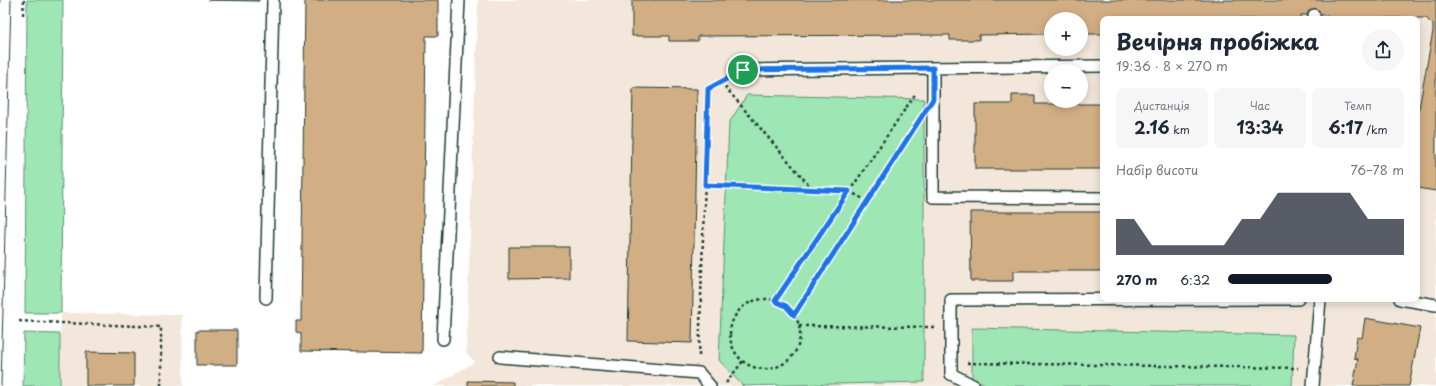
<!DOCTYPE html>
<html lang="uk">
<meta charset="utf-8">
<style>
:root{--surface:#fff;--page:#f6f6f7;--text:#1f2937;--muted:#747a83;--accent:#111827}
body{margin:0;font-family:"Playpen Sans",sans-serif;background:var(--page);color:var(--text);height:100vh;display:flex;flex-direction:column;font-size:15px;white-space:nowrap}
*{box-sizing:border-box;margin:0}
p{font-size:13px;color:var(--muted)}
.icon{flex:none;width:22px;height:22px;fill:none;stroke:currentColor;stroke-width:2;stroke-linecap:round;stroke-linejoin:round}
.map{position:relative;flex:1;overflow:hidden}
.drawer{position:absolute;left:1100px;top:16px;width:320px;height:286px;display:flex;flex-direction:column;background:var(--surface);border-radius:8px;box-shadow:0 2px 10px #0003}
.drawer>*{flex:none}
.buttons{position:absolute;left:1044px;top:12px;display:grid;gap:8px}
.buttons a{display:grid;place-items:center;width:44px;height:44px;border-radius:50%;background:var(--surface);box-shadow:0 2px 10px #0003;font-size:20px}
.pin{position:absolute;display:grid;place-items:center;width:34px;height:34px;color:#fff;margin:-17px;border:2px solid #fff;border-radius:50%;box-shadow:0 1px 4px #0007}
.round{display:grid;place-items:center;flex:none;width:42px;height:42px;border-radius:21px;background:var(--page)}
.head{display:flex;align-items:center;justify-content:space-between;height:68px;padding:0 16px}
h1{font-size:22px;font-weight:700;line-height:30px}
.metrics{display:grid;grid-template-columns:repeat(3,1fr);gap:6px;height:68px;padding:4px 16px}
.metrics div{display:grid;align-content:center;border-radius:8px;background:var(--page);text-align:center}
.metrics b{font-size:17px;font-weight:700}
.metrics small{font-size:11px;font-weight:400}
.metrics p{font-size:11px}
.chart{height:112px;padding:8px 16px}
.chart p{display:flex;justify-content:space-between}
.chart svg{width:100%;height:72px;margin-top:4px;fill:var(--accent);opacity:.7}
ul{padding:0 16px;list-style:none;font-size:13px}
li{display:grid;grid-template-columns:64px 48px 1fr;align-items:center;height:30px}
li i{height:10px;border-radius:5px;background:var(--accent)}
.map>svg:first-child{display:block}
.built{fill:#f2e7da;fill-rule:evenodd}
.green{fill:#9ee6b4;stroke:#5e9274}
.building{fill:#d2ae84;stroke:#1f3d34}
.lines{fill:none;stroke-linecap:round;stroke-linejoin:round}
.lane-casing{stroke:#1f3d34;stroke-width:14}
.path{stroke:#1f3d34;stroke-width:2.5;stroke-dasharray:3 3;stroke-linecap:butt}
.lane{stroke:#fff;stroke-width:11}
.tram{stroke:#1f3d34;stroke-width:1}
.route-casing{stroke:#fff;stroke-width:8}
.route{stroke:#1a73e8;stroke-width:5}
</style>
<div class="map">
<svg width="1436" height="386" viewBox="0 0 1436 386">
<rect width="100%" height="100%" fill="#fff"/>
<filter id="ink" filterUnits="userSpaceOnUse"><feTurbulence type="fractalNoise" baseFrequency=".025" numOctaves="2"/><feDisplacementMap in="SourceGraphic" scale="8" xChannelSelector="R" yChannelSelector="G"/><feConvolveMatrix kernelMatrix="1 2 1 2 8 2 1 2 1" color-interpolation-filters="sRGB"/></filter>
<g filter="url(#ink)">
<path class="built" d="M 478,0 L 1436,0 L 1436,386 L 434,386 L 475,362 L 466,352 ZM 1051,19 L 1081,19 L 1081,49 L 1051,49 ZM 1103,19 L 1417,19 L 1417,299 L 1103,299 ZM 1051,71 L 1081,71 L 1081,101 L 1051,101 Z
M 61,313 L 182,315 L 183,386 L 60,386 Z"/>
<path class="green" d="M 27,0 L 63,0 L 61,313 L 25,313 Z
M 747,95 L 924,99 L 924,382 L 743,386 L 719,360 L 729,123 Z
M 972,328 L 1294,335 L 1292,386 L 989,386 L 972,378 Z
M 24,333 L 60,334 L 60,386 L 23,386 Z"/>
<path class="building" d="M 208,0 L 259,0 L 259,1 Z
M 305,0 L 438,0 L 438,36 L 426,36 L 422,353 L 301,351 L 301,333 L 296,332 L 296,321 L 301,321 Z
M 632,0 L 1436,0 L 1436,191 L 1417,188 L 1417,119 L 1433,31 L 1433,25 L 1426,18 L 1328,18 L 1328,15 L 1301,15 L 1301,19 L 1103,19 L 1103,34 L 1081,34 L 1081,19 L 1051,19 L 1051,34 L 979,35 L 979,40 L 950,40 L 950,35 L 698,36 L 698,41 L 669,41 L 669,36 L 632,36 Z
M 633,88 L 697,89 L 692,343 L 628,341 Z
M 1012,95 L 1035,95 L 1035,104 L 1103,104 L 1103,169 L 975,169 L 975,104 L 1012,104 Z
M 970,212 L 1103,212 L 1103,271 L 1013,271 L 1013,281 L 971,281 Z
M 509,247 L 569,247 L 569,278 L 509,279 Z
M 1365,318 L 1420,328 L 1409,386 L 1353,386 L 1358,359 L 1354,358 L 1357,337 L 1362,338 Z
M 197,330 L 237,330 L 237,365 L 197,365 Z
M 86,352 L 134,353 L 134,386 L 86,386 Z
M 468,381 L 513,382 L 513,386 L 468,386 Z"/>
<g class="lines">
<g class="lane-casing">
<path id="lane" d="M 1314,15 L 1314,19
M 933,68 L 933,197 L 1103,198
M 743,70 L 1103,66
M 266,298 L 273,0
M 1400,299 L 1436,305
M 443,339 L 459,0
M 500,357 L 699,373 L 710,386
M 974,386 L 951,374 L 951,300 L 1298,299
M 1313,386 L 1320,299"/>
</g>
<path class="path" d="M 23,15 L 24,0
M 721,82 L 813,190
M 705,185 L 849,191 L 867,201
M730 334a35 35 0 1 1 70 0a35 35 0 1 1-70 0Z
M 775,301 L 916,93
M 794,315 L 915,127
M 19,321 L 161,327 L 161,386
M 799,326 L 934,327
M 699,356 L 708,89 L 729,77
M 967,363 L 1298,368
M 726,383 L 743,361"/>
<use href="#lane" class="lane"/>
<path class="tram" d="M 0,4 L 0,0
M 1,386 L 11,0"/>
</g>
</g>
<g class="lines" filter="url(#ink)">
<g class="route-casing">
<path id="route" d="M 933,68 L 933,99 L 794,315 L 786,306 L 775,301 L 849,191 L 705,185 L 708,89 L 743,70 Z"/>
</g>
<use href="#route" class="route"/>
</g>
</svg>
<div class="buttons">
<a>+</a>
<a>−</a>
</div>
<div class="pin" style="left:743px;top:70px;background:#1e9e55"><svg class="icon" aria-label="arrive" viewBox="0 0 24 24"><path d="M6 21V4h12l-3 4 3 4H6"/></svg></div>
<section class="drawer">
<div class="head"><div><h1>Вечірня пробіжка</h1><p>19:36 · 8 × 270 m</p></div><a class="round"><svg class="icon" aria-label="share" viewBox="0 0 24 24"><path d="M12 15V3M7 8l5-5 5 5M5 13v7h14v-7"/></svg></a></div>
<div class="metrics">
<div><p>Дистанція</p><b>2.16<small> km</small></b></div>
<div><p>Час</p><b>13:34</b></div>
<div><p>Темп</p><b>6:17<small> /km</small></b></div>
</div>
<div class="chart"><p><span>Набір висоти</span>76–78 m</p>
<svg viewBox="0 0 160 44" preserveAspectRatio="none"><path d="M0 44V22L10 22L20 38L30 38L40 38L50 38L60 38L70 22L80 22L90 6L100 6L110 6L120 6L130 6L140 22L150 22L160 22V44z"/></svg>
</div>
<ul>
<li><b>270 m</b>6:32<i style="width:59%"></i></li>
</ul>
</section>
</div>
